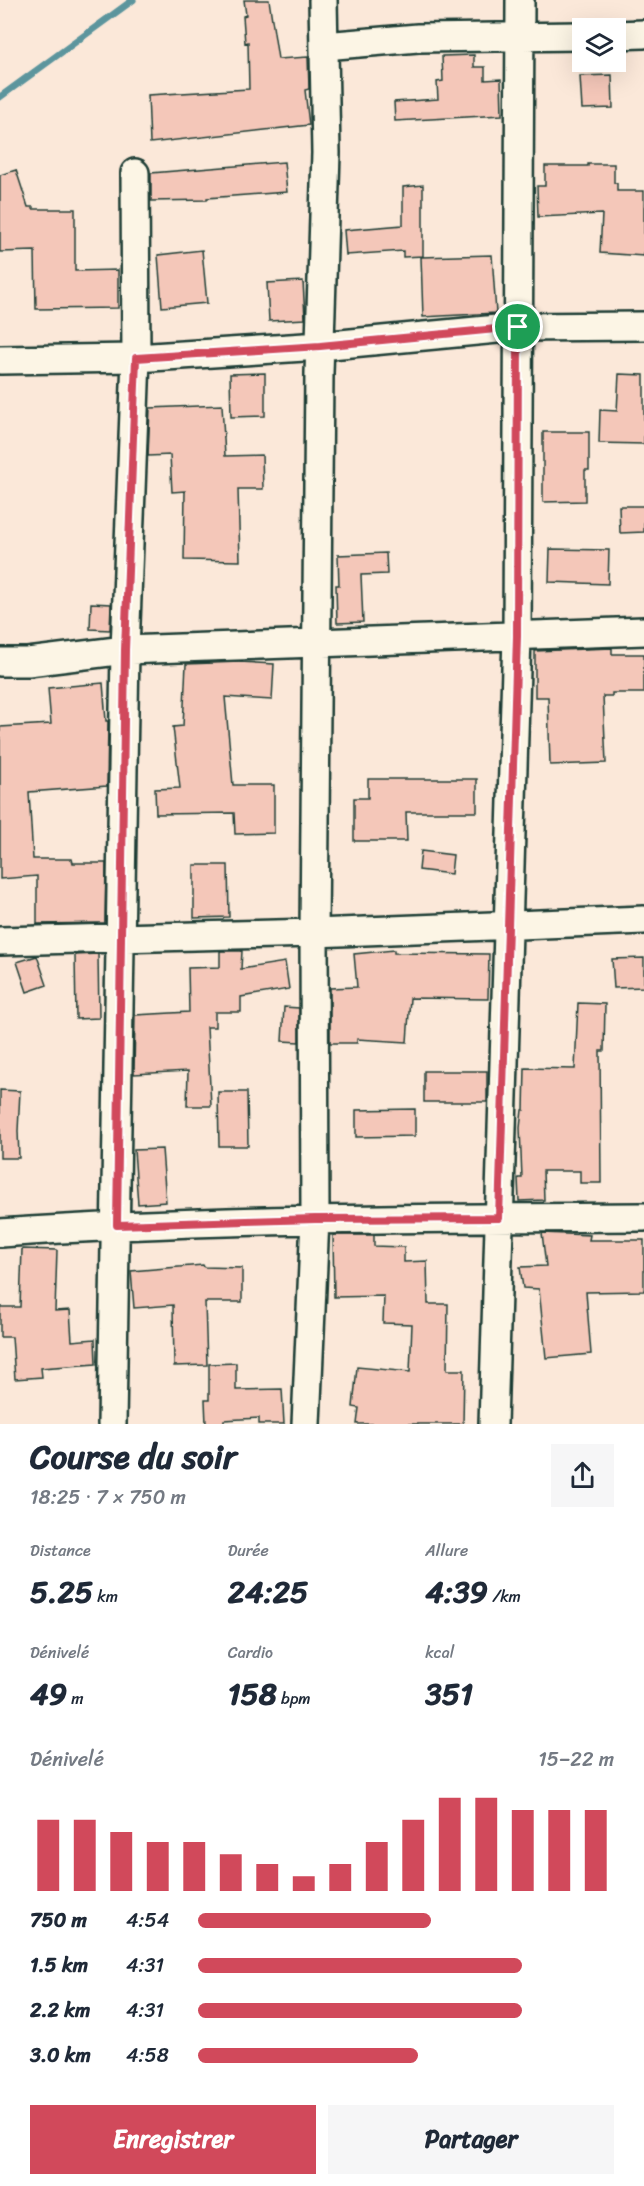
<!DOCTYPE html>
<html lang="fr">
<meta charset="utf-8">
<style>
:root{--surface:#fff;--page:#f6f6f7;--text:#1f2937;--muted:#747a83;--accent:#d1495b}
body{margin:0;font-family:Sriracha,sans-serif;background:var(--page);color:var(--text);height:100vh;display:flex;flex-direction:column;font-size:22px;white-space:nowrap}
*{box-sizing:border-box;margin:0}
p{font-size:20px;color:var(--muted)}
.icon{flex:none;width:33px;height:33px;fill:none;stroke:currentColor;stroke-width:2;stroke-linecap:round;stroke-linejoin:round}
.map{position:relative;height:1424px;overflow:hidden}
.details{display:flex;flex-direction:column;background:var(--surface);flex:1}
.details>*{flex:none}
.fabs{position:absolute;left:572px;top:18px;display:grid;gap:12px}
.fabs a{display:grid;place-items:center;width:54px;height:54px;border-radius:0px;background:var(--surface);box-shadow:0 6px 24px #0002;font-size:30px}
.pin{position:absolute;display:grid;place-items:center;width:51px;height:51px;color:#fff;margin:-26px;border:3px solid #fff;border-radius:50%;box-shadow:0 2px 6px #0007}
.round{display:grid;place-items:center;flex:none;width:63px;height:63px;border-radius:0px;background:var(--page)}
.head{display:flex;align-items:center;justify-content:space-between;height:102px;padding:0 30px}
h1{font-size:33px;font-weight:700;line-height:45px}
.metrics{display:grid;grid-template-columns:repeat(3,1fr);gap:9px;height:102px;padding:6px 30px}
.metrics div{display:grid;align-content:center}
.metrics b{font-size:30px;font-weight:700}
.metrics small{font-size:16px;font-weight:400}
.metrics p{font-size:16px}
.chart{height:168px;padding:12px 30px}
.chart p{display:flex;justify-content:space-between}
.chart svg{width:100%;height:108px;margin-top:6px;stroke:var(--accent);stroke-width:6}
.button{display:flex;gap:12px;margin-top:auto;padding:12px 30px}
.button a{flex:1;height:69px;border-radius:0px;background:var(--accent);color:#fff;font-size:24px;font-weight:700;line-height:69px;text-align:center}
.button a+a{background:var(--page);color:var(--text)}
ul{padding:0 30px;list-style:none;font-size:20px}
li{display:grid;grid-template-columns:96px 72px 1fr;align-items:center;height:45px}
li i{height:15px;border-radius:8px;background:var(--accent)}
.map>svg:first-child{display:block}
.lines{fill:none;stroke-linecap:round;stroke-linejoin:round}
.stream{stroke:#5b959d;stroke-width:7}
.building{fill:#f4c7b9;stroke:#1f3d34;stroke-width:1.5}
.minor-casing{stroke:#1f3d34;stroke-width:32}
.minor{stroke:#fcf5e5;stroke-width:27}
.route-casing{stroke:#fff;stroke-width:12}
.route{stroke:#d1495b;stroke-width:8}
</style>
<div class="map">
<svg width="644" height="1424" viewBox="0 0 644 1424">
<rect width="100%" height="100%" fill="#fbe8d9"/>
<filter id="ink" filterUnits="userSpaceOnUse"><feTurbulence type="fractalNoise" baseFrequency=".0167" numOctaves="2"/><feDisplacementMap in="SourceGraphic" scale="12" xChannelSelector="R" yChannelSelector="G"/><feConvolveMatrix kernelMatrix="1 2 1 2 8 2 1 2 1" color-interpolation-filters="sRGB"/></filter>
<g filter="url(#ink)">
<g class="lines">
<path class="stream" d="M 0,97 L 133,0"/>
</g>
<path class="building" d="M 244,0 L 269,0 L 278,59 L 308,57 L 309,89 L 305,90 L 309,125 L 150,143 L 148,95 L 249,89 L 248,42 L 245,43 L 243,16 L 246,15 Z
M 474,55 L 474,67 L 485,67 L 485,80 L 501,79 L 502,115 L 395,121 L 394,102 L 438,99 L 437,82 L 443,81 L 442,56 Z
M 612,75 L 613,108 L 582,109 L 580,76 Z
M 284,162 L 287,192 L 207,198 L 207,200 L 151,201 L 151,173 Z
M 588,164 L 614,164 L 614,183 L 617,183 L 617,191 L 644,191 L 644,256 L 600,253 L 602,214 L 538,217 L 537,186 L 545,186 L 545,166 L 588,166 Z
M 16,170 L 28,207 L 33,207 L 33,209 L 75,209 L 75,271 L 118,270 L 118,308 L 36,309 L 35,251 L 0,252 L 0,175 Z
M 423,185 L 423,256 L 403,257 L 403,251 L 346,255 L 344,230 L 403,225 L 403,187 Z
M 202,250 L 207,303 L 162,307 L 158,255 Z
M 492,255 L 496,313 L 423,317 L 421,257 Z
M 303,281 L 305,319 L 269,321 L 267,283 Z
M 265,373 L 265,416 L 231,417 L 230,374 Z
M 619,374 L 644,375 L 644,444 L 599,443 L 600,410 L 617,411 Z
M 222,405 L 225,456 L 262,455 L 263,489 L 238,489 L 240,561 L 184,560 L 185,491 L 172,492 L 170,455 L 148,456 L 150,408 Z
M 543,432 L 589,432 L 589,470 L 585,470 L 585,501 L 543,502 Z
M 619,506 L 644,506 L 644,532 L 620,533 Z
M 550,549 L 609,550 L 608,584 L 549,582 Z
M 386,553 L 387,574 L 361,575 L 363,622 L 337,623 L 336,585 L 339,585 L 338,555 Z
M 91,603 L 111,604 L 110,630 L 90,629 Z
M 612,648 L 612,654 L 644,654 L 644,693 L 612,693 L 612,696 L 603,696 L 606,763 L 550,765 L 548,697 L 535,697 L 535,651 Z
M 240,662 L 274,664 L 272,700 L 225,697 L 233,785 L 274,785 L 274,833 L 235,834 L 234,813 L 156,814 L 155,789 L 180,788 L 173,727 L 183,726 L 186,664 Z
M 103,683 L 106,721 L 108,721 L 107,786 L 29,792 L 33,859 L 72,859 L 73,863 L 106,863 L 105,923 L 37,924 L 37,876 L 0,879 L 0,727 L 51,724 L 48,688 Z
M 368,779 L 477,779 L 477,812 L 406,812 L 407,841 L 354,841 L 354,798 L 368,798 Z
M 421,851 L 453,855 L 451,874 L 419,870 Z
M 194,865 L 228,865 L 229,917 L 194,918 Z
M 394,950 L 394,953 L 489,954 L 488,999 L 410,998 L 407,1042 L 357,1039 L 357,1043 L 330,1043 L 330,988 L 357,987 L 354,954 Z
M 220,951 L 242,951 L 241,969 L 285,962 L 289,989 L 241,997 L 241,1012 L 215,1012 L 215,1027 L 207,1027 L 211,1106 L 187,1106 L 188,1071 L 134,1074 L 135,1015 L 189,1012 L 188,968 L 220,967 Z
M 98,954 L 99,1018 L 76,1019 L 75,955 Z
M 37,956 L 47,985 L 27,992 L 17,962 Z
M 644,958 L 644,987 L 614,988 L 612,959 Z
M 578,1003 L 605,1004 L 604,1051 L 600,1051 L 601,1183 L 580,1183 L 580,1171 L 543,1171 L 544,1200 L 519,1201 L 518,1178 L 522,1178 L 520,1128 L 522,1110 L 524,1110 L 525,1068 L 575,1069 Z
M 284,1007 L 299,1008 L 299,1042 L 282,1041 Z
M 424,1071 L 487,1071 L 487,1102 L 424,1102 Z
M 0,1090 L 20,1091 L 18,1131 L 19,1158 L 0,1158 Z
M 218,1092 L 247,1092 L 248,1146 L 219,1146 Z
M 415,1109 L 415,1136 L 356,1137 L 356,1110 Z
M 162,1149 L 166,1202 L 138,1204 L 134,1150 Z
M 542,1233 L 590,1235 L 589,1240 L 644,1240 L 644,1291 L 586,1292 L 591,1354 L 546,1358 L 539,1289 L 523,1288 L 520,1267 L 546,1266 Z
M 333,1235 L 374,1235 L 374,1246 L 404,1247 L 404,1262 L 427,1261 L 428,1304 L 448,1304 L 447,1370 L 464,1370 L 463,1424 L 357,1424 L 359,1408 L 353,1407 L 357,1367 L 410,1372 L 412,1324 L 383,1323 L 384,1296 L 334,1297 Z
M 22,1249 L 57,1250 L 55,1311 L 70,1310 L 72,1341 L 95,1339 L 96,1364 L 41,1368 L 42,1377 L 15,1379 L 12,1337 L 0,1337 L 0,1307 L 20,1307 Z
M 203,1265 L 204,1267 L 242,1268 L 242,1302 L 205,1302 L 207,1365 L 174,1366 L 173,1305 L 134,1308 L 131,1271 Z
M 236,1363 L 236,1390 L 282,1389 L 284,1424 L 259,1424 L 259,1418 L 224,1420 L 224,1424 L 206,1424 L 205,1400 L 209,1400 L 209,1364 Z"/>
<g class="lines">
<g class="minor-casing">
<path id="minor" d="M 615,35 L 644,34
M 324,46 L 418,38 L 582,36
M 0,360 L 136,358 L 320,346 L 518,327 L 644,326
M 0,662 L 28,662 L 125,650 L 644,631
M 0,941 L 314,933 L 644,920
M 0,1233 C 215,1218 429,1218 644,1217
M 112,1424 L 125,650 L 136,358 L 135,173
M 306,1424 L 315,1219 L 314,933 L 319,373 L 326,153 L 323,0
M 493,1424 L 517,636 L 520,0"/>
</g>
<use href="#minor" class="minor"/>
</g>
</g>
<g class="lines" filter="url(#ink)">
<g class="route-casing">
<path id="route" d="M 518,327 L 517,636 L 499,1218 L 315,1219 L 117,1225 L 125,650 L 136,358 L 320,346 Z"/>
</g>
<use href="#route" class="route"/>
</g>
</svg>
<div class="fabs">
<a><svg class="icon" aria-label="layers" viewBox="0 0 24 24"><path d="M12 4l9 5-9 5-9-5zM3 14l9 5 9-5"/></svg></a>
</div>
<div class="pin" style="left:518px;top:327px;background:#1e9e55"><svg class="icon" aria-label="arrive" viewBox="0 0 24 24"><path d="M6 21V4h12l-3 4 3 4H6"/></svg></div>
</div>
<section class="details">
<div class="head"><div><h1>Course du soir</h1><p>18:25 · 7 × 750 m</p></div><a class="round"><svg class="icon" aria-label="share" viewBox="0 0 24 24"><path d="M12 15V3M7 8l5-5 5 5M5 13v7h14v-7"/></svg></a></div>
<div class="metrics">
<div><p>Distance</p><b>5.25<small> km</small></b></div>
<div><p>Durée</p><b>24:25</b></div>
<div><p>Allure</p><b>4:39<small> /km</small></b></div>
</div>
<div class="metrics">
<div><p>Dénivelé</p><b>49<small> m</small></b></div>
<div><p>Cardio</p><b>158<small> bpm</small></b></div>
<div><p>kcal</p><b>351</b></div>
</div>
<div class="chart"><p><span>Dénivelé</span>15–22 m</p>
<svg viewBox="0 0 160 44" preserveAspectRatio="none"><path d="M5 44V15M15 44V15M25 44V20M35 44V24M45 44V24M55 44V29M65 44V33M75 44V38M85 44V33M95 44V24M105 44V15M115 44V6M125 44V6M135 44V11M145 44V11M155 44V11"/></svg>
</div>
<ul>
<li><b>750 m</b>4:54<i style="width:56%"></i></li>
<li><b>1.5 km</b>4:31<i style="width:78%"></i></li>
<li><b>2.2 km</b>4:31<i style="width:78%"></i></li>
<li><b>3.0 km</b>4:58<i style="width:53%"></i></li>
</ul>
<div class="button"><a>Enregistrer</a><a>Partager</a></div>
</section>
